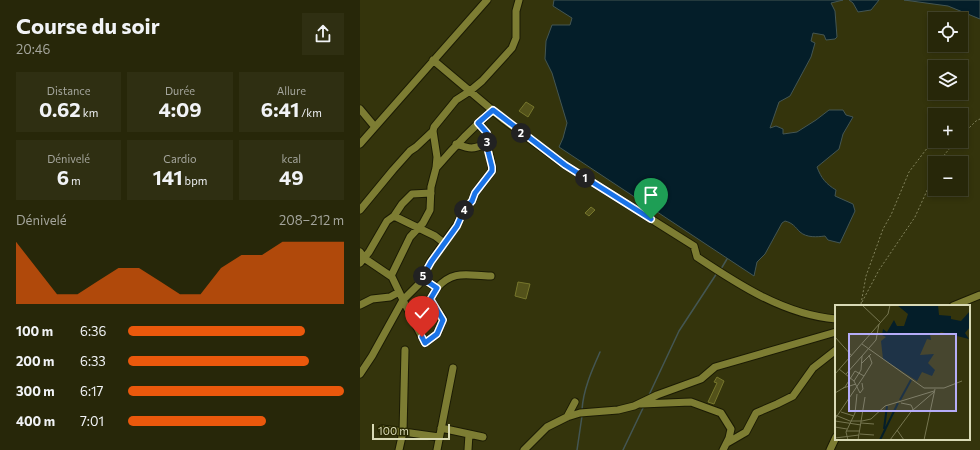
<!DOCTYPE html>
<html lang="fr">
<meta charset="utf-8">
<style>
:root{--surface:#272709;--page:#2f2f12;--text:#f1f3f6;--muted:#a4a59c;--line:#43442a;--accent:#ea580c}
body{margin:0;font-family:Commissioner,sans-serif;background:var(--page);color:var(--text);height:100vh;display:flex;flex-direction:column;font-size:15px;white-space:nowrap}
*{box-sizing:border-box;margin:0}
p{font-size:13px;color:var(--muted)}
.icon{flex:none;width:22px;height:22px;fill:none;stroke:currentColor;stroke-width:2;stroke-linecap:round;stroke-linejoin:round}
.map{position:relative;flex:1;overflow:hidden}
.sheet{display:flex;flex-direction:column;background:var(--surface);width:360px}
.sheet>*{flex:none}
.fabs{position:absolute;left:568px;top:12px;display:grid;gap:8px}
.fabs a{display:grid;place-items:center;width:40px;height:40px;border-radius:0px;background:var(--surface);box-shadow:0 2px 6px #0003,0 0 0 1px var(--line);font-size:20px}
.scale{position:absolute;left:12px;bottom:10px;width:78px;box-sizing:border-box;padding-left:4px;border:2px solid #d9dab6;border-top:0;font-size:11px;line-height:14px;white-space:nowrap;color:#d9dab6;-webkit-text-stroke:3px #2a2a02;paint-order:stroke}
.pin{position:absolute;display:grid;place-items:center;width:34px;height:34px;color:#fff;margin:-41px -17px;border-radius:50% 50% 50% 0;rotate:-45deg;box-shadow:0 0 4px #0007}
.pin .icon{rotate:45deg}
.km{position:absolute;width:20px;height:20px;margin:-10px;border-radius:50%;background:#222;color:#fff;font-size:11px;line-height:20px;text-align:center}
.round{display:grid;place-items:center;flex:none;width:42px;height:42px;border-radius:0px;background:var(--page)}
.summary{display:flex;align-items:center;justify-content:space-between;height:68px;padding:0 16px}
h1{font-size:22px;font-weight:700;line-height:30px}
.stats{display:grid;grid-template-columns:repeat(3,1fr);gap:6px;height:68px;padding:4px 16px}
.stats div{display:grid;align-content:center;border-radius:0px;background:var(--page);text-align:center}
.stats b{font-size:20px;font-weight:700}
.stats small{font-size:11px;font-weight:400}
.stats p{font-size:11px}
.chart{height:112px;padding:8px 16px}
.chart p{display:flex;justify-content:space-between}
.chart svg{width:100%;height:72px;margin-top:4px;fill:var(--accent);opacity:.7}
ul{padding:0 16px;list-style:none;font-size:13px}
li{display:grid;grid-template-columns:64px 48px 1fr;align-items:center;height:30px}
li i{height:10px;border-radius:5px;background:var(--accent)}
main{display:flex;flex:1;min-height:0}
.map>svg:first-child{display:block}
.water{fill:#041e29;stroke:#445653}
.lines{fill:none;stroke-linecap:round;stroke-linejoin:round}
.stream{stroke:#445653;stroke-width:1.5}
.building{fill:#53521a;stroke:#76762c}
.minor-casing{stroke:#1b1b04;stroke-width:9}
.path{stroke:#82835c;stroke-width:1;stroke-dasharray:2 2;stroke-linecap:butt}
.minor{stroke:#7d7d33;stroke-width:7}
.route-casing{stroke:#fff;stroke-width:8}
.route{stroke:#1a73e8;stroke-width:5}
.inset-river{fill:none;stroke:#041e29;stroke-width:2}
.inset-road{fill:none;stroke:#767650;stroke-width:1}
.view{fill:#b5acf8;fill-opacity:0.15;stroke:#b5acf8;stroke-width:2}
.inset-edge{fill:none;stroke:#d9dab6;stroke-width:2}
</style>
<main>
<section class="sheet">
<div class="summary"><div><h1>Course du soir</h1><p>20:46</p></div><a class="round"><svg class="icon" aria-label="share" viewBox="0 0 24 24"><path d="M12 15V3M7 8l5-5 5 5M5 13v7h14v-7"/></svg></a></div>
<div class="stats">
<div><p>Distance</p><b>0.62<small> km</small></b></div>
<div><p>Durée</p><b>4:09</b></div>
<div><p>Allure</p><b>6:41<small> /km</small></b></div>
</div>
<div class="stats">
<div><p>Dénivelé</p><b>6<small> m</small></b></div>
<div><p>Cardio</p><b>141<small> bpm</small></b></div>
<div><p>kcal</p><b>49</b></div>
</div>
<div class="chart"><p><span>Dénivelé</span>208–212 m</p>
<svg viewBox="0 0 160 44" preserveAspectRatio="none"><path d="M0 44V6L10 22L20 38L30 38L40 30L50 22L60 22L70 30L80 38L90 38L100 22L110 14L120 14L130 6L140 6L150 6L160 6V44z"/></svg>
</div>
<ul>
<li><b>100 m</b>6:36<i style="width:82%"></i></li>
<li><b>200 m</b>6:33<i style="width:84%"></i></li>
<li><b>300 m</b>6:17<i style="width:100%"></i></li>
<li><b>400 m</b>7:01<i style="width:64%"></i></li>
</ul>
</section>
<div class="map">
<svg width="620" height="450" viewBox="0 0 620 450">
<rect width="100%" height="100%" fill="#34340c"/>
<path class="water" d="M 194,0 L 483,0 L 471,3 L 475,11 L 477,37 L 475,39 L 466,40 L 464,35 L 453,33 L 451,41 L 455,43 L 451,57 L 430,96 L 419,102 L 410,128 L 416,126 L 423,129 L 423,134 L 437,132 L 456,120 L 469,110 L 483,110 L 486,115 L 493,117 L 483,134 L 479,149 L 457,167 C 461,178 466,184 476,190 L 475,196 L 493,204 L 495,211 L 480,243 L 468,240 L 465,236 C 457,237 447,238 440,232 C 435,227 433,223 425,221 L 422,223 L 405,254 L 397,262 L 394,276 L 199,147 L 203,138 L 207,123 L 192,73 L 185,59 L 186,41 L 192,25 L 210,25 L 212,18 L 193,6 Z
M 489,0 L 519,0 L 511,10 L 498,12 L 493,3 Z
M 544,0 L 620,0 L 620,19 L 588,6 Z"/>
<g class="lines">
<path class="stream" d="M 361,269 L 367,259
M 289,395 L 319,331 L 357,273
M 222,410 C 223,390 232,370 240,352
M 217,450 L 222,416
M 263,450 L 284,406"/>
</g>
<path class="building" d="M 166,102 L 174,107 L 168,117 L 159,111 Z
M 231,207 L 235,210 L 229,216 L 225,213 Z
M 158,282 L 170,284 L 166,299 L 155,296 Z
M 357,377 L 364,381 L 354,404 L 348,402 L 357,383 L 354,382 Z"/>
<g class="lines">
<g class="minor-casing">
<path id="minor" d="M 73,60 L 144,120 L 205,165 L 334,246 L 337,257 C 379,285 425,315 476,319
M 0,109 L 15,127
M 0,144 L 127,0
M 96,144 C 110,149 113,150 127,143
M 76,168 C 94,147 112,128 133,110
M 0,210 L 33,170 L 50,151 L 56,147 L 73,131
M 34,216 L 42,204 L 52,194 L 71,193
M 84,243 L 97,225 L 104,210 L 112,201 L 115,193 L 132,171 L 132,167 L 127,143 L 128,136 L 127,133 L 118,123
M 0,252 L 4,258 L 32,277 L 43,300 L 65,343 L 77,334 L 83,319 L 70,299 L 77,288
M 0,263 L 9,252 L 27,221 L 34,216 L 75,236 L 84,243 L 71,261 L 59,284 L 43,300 L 12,356 L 0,374
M 31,276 L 50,237 L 63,223 L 70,210 L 71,187 L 76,168 L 77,157 L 73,131 L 74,127 L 96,100 L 110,91 L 122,81 L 152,48 L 156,38 L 156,11 L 159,0
M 62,278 L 77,288 C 94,269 108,276 131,276
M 0,305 L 12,299 L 30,297 L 39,292
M 593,306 L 620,295
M 281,404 L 331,402 L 361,413 L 371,429 L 369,438 L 363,450
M 207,417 L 215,402
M 81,428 L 123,437
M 22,429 L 79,437
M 367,443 L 386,432 L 396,413 L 417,404 L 433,396 L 453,368 L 476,350
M 39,450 L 43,432 L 45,350
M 77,450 L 93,368
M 108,450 L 109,434
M 164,450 L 187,427 L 207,417 L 220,413 L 258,410 L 274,406 L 297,395 L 341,379 L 355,367 L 476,332
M 470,450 L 476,437"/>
</g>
<path class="path" d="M 601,136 L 616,121 L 620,119
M 580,163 L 585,154 L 596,141
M 502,302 L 519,270 L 555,217 L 575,173
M 501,304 L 506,276 L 523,229 L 531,215 L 549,172 L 568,147"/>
<use href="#minor" class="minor"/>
</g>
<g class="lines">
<g class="route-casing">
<path id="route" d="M 62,337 L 65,343 L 77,334 L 83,320 L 71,300 L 71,298 L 77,288 L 62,278 L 71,262 L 97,226 L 104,210 L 112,201 L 115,193 L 132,171 L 132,167 L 126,143 L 128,136 L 127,133 L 118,123 L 133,110 L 205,165 L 291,219"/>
</g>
<use href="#route" class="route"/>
</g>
<g transform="translate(475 305)">
<rect width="135" height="135" fill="#34340c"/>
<path d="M 62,0 L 103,0 L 104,10 L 116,11 L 116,14 L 126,16 L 135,6 L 135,22 L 130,28 L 134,34 L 106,27 L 102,30 L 95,29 L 96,35 L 92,34 L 85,50 L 99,49 L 93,58 L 100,65 L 97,71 L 87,67 L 82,76 L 48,54 L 46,36 L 51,32 L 47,30 L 48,24 L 52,27 L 59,15 L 62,21 L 69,21 L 73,9 Z" fill="#041e29"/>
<path class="inset-river" d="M 65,95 L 76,75M 49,124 L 52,101M 45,135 L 63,98"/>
<path class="inset-road" d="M 27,0 L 46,18M 0,32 L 17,51M 27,39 L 89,83 L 109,83 L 127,76M 27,58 L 36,49M 4,64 L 19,76 L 25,88 L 28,84 L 27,78M 0,69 L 53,9 L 55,0M 11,69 L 27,51M 29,71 L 37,58 L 34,50M 19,76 L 26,65 L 27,51 L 41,35 L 44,19M 8,83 L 21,79M 0,88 L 10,82 L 20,66 L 29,71 L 0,114M 78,105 L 99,87M 6,107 L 19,111M 0,110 L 15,116 L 27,116 L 36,114 L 50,101 L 99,86M 0,116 L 26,120M 26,118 L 39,119M 0,122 L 12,124M 62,125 L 69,135M 11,126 L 25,126M 25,129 L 39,130M 0,133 L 24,130M 13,135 L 11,127 L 20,108 L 22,89M 22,135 L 36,135M 23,135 L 30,92M 55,135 L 78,104 L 76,100 L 66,98M 89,135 L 100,84"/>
<path class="view" d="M 14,29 L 121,29 L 121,106 L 14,106 Z"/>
<rect width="135" height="135" class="inset-edge"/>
</g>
</svg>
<div class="fabs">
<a><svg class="icon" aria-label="locate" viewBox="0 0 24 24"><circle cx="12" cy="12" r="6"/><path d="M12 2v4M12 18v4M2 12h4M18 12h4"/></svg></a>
<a><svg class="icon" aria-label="layers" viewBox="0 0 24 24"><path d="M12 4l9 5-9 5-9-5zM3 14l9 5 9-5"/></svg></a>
<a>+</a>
<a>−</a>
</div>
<div class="scale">100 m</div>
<div class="pin" style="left:291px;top:219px;background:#1e9e55"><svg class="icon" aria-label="arrive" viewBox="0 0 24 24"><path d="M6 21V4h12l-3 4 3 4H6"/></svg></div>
<div class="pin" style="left:62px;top:337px;background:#d93025"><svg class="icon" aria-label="check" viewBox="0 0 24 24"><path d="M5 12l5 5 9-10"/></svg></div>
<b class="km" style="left:225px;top:178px">1</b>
<b class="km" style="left:161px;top:133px">2</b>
<b class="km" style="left:127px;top:142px">3</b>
<b class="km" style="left:104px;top:210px">4</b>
<b class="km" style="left:63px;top:276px">5</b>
</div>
</main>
